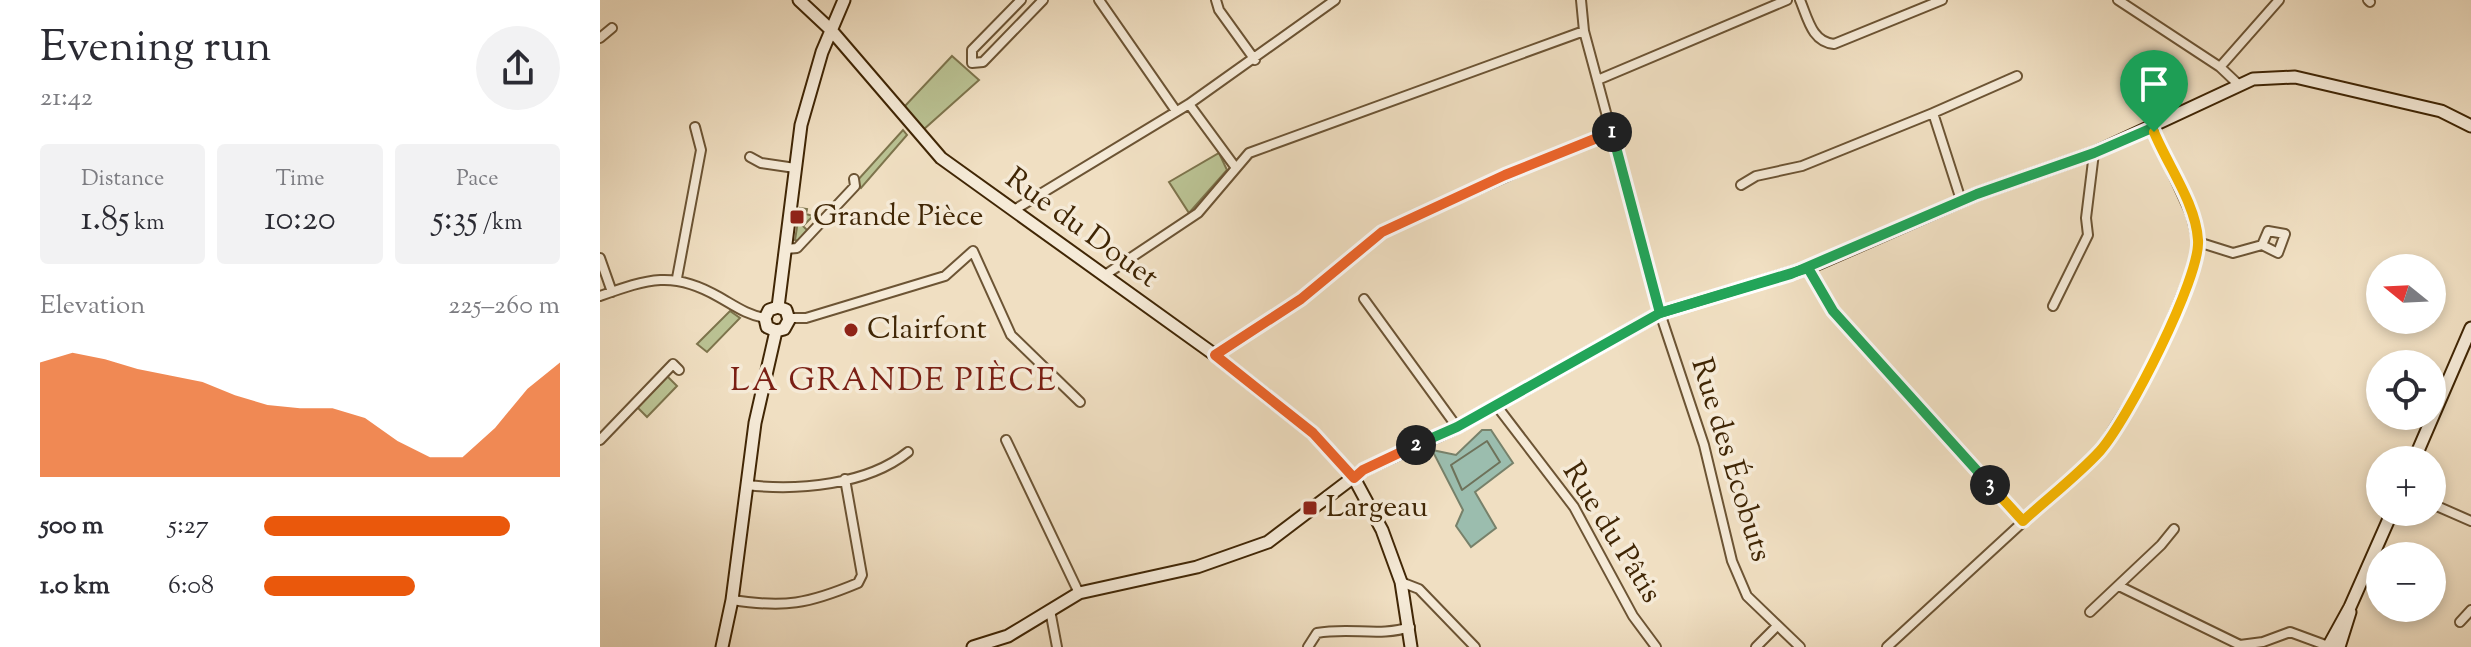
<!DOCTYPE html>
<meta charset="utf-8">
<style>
:root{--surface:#fff;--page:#f2f2f3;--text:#2b2b33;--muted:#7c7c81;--accent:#ea580c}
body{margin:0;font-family:"Sorts Mill Goudy",serif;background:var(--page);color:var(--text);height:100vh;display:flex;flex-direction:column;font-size:30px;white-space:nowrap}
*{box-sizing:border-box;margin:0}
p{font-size:26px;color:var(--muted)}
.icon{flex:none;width:44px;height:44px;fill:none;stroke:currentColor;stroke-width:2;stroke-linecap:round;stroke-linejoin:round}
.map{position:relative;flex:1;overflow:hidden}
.details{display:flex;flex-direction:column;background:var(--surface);width:600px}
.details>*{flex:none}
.needle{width:52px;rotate:288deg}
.tools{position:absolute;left:1766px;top:254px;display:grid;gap:16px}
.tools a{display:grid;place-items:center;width:80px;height:80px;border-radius:50%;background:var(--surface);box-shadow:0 4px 12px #0003;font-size:40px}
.pin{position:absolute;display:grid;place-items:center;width:68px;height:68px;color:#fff;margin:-82px -34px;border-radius:50% 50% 50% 0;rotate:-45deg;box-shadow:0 0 8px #0007}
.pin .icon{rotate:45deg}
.km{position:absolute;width:40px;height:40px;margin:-20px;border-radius:50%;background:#222;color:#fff;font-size:22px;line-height:40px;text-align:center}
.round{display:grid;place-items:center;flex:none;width:84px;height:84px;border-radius:42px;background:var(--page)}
.head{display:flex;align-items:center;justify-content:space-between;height:136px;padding:0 40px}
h1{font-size:44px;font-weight:600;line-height:60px}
.figures{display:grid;grid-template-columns:repeat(3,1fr);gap:12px;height:136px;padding:8px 40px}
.figures div{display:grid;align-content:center;border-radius:8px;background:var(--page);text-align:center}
.figures b{font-size:34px;font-weight:600}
.figures small{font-size:22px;font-weight:400}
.figures p{font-size:22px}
.chart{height:224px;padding:16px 40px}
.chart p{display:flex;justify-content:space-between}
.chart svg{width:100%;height:144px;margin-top:8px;fill:var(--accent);opacity:.7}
ul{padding:0 40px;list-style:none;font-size:26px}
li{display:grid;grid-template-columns:128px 96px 1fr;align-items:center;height:60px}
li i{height:20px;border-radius:10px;background:var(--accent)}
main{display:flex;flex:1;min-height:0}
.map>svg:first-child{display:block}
.green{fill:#bac293;stroke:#7d744c;stroke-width:2}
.water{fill:#9bbdae;stroke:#77816a;stroke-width:2}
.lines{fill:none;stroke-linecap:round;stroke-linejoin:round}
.shore{stroke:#6e725a;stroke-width:2}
.street-casing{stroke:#6c5434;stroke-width:12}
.secondary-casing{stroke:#402605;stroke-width:15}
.street{stroke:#f5ead7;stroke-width:8}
.secondary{stroke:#f5ead7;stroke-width:11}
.split-1-casing{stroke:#fff;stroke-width:16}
.split-2-casing{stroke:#fff;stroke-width:16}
.split-3-casing{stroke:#fff;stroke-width:16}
.split-4-casing{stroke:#fff;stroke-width:16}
.split-1{stroke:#22a559;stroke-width:10}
.split-2{stroke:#f0652b;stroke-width:10}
.split-3{stroke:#22a559;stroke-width:10}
.split-4{stroke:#f5b400;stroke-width:10}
.poi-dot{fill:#8f2418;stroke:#f5ead7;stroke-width:3}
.labels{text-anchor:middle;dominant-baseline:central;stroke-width:7;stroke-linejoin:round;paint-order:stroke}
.poi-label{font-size:30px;fill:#402605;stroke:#f5ead7;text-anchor:start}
.street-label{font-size:30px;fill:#402605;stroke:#f5ead7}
.neighbourhood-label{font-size:32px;letter-spacing:2px;fill:#7a1f14;stroke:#f5ead7}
</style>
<main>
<section class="details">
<div class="head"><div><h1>Evening run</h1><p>21:42</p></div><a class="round"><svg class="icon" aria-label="share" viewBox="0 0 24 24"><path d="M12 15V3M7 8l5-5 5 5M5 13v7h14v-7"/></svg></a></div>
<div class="figures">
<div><p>Distance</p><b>1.85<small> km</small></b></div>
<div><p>Time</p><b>10:20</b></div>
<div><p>Pace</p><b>5:35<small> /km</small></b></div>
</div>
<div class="chart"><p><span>Elevation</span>225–260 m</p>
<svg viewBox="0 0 160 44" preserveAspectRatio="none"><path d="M0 44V9L10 6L20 8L30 11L40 13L50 15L60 19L70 22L80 23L90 23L100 26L110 33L120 38L130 38L140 29L150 17L160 9V44z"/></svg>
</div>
<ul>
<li><b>500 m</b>5:27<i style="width:83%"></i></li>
<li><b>1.0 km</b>6:08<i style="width:51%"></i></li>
</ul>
</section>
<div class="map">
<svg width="1871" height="647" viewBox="0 0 1871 647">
<rect width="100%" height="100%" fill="#f0dfc2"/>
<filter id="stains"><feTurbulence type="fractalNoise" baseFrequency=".0025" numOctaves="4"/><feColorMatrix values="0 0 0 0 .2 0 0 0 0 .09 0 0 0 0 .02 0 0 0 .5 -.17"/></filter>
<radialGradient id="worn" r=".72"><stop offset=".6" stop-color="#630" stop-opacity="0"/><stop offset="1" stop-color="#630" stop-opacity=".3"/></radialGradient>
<path class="green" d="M 352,56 L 379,80 L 323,130 L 304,107 Z
M 303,130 L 307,135 L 261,188 L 256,182 Z
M 619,153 L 627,170 L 589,213 L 569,182 Z
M 200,208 L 207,209 L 206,214 L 213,216 L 203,226 L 208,231 L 199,241 L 195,240 Z
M 130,311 L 140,318 L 107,352 L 97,344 Z
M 67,376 L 77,386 L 47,417 L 37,407 Z"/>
<path class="water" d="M 882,430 L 891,430 L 913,463 L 875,492 L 896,528 L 871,547 L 856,526 L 863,510 L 832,450 L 856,455 Z"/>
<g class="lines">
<path class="shore" d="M 887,441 L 900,462 L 862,490 L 851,465 Z"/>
<g class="street-casing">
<path id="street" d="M 421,0 L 372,50 L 372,63 L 383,62 L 443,0
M 499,0 L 576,111
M 616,0 L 619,10 L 655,60
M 981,0 L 984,31 L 1060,313 L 1104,445 L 1132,561 L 1147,596 L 1200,647
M 1200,0 C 1208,19 1212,42 1234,44 L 1342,0
M 1518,0 L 1620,67 L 1638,84
M 1768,0 L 1770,2
M 0,38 L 12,28
M 1620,67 L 1679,0
M 1000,79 L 1187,0
M 589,104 L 636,168
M 150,157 L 161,163 L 195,168
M 1141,185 L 1156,176 L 1202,166 L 1333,113
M 1361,200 L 1333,113 L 1417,76
M 414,210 L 589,104 L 735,0
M 1598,242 L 1633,253 L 1662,245 L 1678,253 L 1685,234 L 1668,231 L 1662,245
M 186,249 L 197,248 L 255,186 L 254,179
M 0,258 L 12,292
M 1208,268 L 1233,311 L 1423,521
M 505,275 L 598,213 L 649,153 L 984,31
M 77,278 L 101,150 L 95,127
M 0,296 C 48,279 73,270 119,297 C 135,306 147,315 165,318
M 764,299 L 857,427
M 1453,306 L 1488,235 L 1486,218 L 1494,153
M 189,318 L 206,318 L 345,276 L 373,251 L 411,335 L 480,402
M 615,355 L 701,299 L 782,232 L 1011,130
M 896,405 L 974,507 L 1033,616 L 1056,647
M 0,440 L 73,364 L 79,370
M 406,440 L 479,593
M 147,485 C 198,491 267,485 308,452
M 1832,504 L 1871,521
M 801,582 L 819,589 L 875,647
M 1519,586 L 1640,645 L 1663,642 L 1690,632 L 1728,646
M 132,600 C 185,608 208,604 258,583 L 262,575 L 245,479
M 450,610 L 457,647
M 1490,612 L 1561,545 L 1574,529
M 1860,622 L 1871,610
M 708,647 L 717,633 C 750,627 781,637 810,627
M 1156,647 L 1176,627
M 1287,647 L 1500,451 L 1554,364 L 1594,265 L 1598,242 L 1591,214 L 1552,128"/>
</g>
<g class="secondary-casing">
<path id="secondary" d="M 199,0 L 231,30 L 341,158 L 615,355 L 713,433 L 754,478 L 782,530 L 801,582 L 811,647
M 178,307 L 201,125 L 222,52 L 244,0
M 176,331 L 167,327 L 165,318 L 169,310 L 178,307
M 176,331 L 184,329 L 189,320 L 186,310 L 178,307
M 1814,460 L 1871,328
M 122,647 L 132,600 L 155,423 L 176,331
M 373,647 L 408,636 L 479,593 L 597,567 L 668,542 L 763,470 L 857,427 L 1060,313 L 1208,268 L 1377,194 L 1494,153 L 1653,79 L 1695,77 L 1841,111 L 1871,126
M 1728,647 L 1750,607 L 1792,512
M 1739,647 L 1750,612"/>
</g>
<use href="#street" class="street"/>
<use href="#secondary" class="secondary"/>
</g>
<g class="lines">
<g class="split-1-casing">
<path id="split-1" d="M 1012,132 L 1060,313 L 1191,274 L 1377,194 L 1494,153 L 1552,128 L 1554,132"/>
</g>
<g class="split-2-casing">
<path id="split-2" d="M 816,445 L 763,470 L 754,478 L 713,433 L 615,355 L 701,299 L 782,232 L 905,175 L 1012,132"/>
</g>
<g class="split-3-casing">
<path id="split-3" d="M 816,445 L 857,427 L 1060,313 L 1208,268 L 1233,311 L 1390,485"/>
</g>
<g class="split-4-casing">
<path id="split-4" d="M 1390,485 L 1423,521 C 1448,498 1477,476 1500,451 C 1527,421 1601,277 1598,240 C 1596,204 1568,166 1554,132"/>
</g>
<use href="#split-1" class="split-1"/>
<use href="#split-2" class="split-2"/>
<use href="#split-3" class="split-3"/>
<use href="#split-4" class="split-4"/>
</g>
<g class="poi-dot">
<rect x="189" y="209" width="16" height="16" rx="4"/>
<circle cx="251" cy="330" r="8"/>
<rect x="702" y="500" width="16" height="16" rx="4"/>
</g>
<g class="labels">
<g class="poi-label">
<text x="213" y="217">Grande Pièce</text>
<text x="267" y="330">Clairfont</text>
<text x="726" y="508">Largeau</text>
</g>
<g class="street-label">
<text transform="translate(481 229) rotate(36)">Rue du Douet</text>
<text transform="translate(1130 460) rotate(73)">Rue des Écobuts</text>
<text transform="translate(1011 533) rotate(58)">Rue du Pâtis</text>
</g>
<g class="neighbourhood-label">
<text x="294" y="382">LA GRANDE PIÈCE</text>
</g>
</g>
<rect width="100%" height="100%" filter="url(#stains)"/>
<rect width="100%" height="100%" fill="url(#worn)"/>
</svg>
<div class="tools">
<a><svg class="needle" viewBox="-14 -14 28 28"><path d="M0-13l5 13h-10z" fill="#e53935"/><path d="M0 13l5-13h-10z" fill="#7c7c81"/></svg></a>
<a><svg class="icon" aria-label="locate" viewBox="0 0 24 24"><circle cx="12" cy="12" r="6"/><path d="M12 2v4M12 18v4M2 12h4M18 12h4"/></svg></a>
<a>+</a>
<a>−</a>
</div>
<div class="pin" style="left:1554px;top:132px;background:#1e9e55"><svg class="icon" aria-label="arrive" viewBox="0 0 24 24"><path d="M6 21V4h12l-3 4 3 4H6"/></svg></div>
<b class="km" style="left:1012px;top:132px">1</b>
<b class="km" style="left:816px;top:445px">2</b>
<b class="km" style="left:1390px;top:485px">3</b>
</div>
</main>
